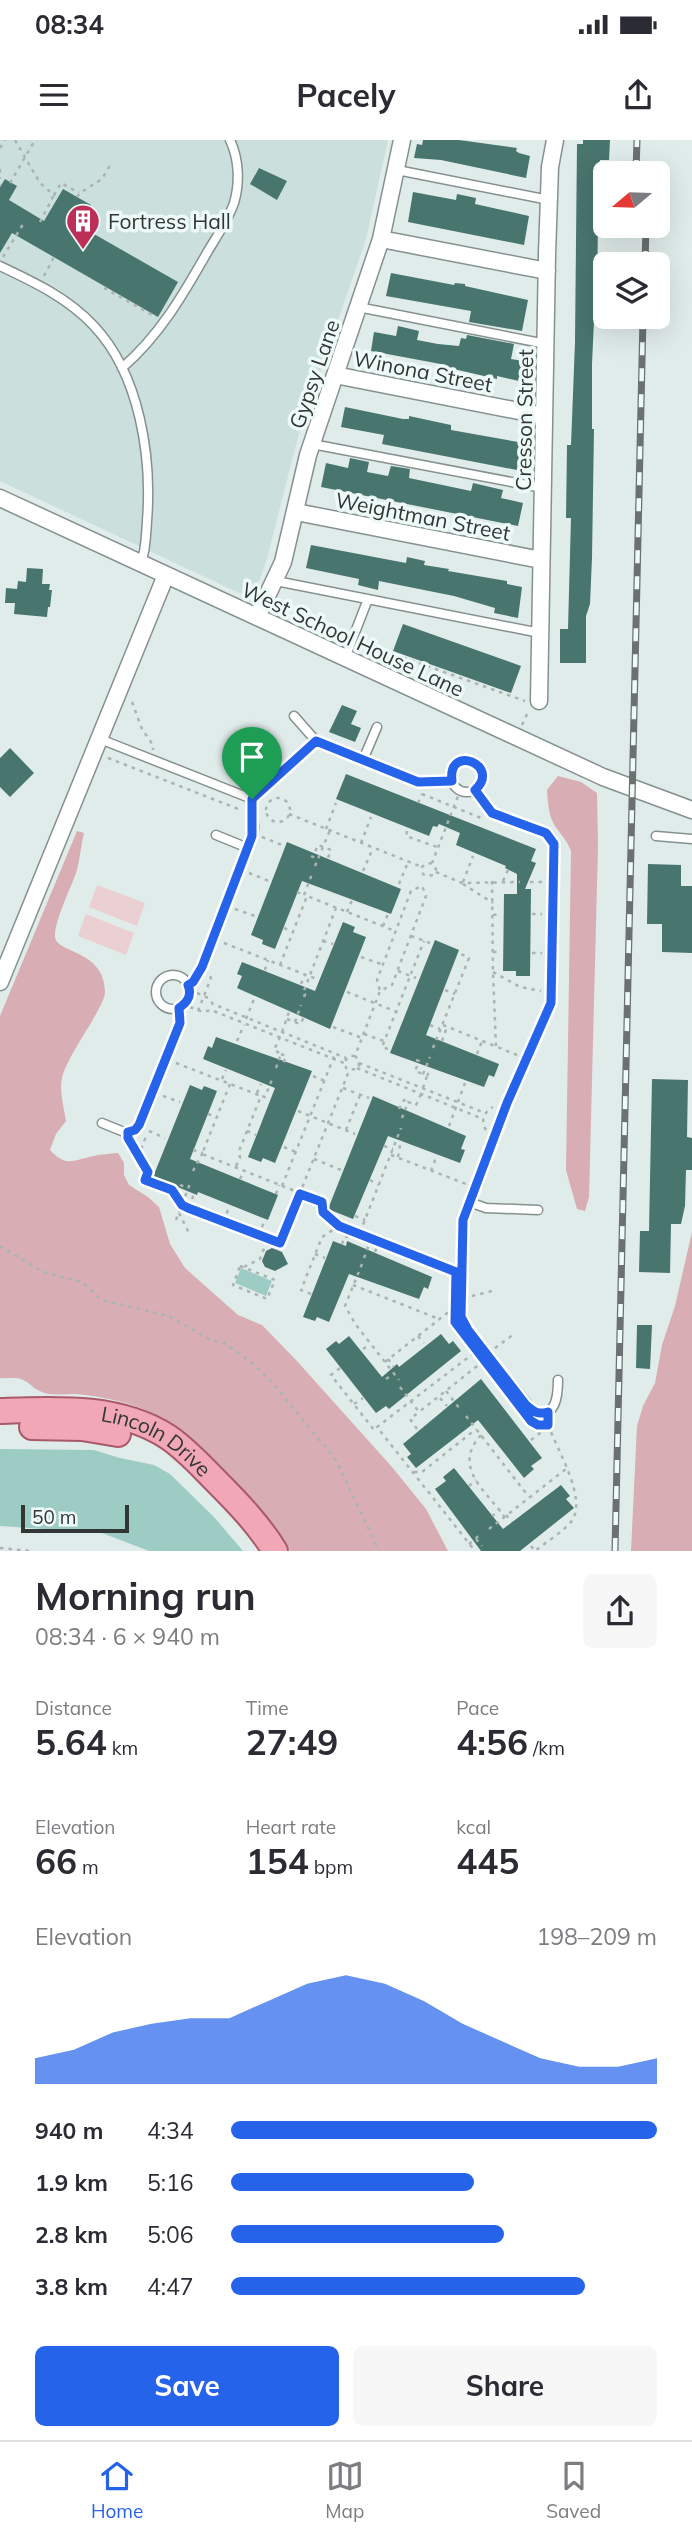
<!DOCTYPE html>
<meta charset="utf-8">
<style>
:root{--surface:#fff;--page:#f7f7f7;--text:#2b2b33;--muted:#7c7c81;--line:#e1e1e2;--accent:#2563eb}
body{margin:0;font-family:Mulish,sans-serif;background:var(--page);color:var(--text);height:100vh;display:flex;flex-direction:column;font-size:26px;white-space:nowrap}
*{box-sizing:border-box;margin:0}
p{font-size:23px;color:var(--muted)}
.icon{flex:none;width:38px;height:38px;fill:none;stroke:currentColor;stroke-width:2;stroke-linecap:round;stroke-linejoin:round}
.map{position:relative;height:1411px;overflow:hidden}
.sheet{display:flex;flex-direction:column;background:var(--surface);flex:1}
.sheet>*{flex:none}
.needle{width:46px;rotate:251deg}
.controls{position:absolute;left:593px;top:21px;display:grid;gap:14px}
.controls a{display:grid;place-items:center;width:77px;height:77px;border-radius:10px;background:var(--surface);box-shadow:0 7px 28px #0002;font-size:35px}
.scale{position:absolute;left:21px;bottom:18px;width:108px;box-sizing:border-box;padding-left:7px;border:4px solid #323736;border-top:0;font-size:19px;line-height:24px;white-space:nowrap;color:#323736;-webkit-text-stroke:5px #edfaf7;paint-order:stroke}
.pin{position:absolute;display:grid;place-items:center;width:60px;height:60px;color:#fff;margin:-72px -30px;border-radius:50% 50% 50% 0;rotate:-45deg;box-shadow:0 0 7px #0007}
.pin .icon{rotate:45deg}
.round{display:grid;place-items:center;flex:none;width:74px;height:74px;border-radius:10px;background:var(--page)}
.head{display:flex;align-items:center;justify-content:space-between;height:119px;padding:0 35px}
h1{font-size:38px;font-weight:700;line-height:52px}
.stats{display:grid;grid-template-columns:repeat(3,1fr);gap:10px;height:119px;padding:7px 35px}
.stats div{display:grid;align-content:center}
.stats b{font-size:35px;font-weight:700}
.stats small{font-size:19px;font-weight:400}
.stats p{font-size:19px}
.chart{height:196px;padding:14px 35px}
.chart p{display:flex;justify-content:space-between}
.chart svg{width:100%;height:126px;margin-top:7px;fill:var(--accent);opacity:.7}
.button{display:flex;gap:14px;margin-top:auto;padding:14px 35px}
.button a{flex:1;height:80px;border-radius:10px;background:var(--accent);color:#fff;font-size:28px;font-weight:700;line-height:80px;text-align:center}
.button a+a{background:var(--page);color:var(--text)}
ul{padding:0 35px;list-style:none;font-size:23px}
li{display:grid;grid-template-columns:112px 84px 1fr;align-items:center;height:52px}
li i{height:18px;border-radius:9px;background:var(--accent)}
.status{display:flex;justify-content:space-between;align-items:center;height:49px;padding:0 35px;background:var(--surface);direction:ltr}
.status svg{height:19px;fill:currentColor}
header{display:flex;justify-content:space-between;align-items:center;height:91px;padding:0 35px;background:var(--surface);font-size:32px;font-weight:700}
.tabs{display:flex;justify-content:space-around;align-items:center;height:98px;border-top:2px solid var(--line);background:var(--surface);font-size:19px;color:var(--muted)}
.tabs a{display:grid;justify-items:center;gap:4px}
.tabs .current{color:var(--accent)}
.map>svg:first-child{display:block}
.built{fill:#cbe0dc}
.green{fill:#ebd0d3}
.forest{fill:#d8adb3}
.water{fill:#9dccc4}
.building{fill:#48756e}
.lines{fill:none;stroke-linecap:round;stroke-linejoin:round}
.lane-casing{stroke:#85918f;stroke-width:11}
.street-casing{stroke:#85918f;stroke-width:19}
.primary-casing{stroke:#a95a6a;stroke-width:28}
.path{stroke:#aab4b2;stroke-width:2.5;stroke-dasharray:3.5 5;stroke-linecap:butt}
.lane{stroke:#fff;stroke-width:8}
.street{stroke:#fff;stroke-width:16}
.primary{stroke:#f2a7b6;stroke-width:24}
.rail-casing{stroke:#6a7170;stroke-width:7}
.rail{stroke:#edfaf7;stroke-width:4.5;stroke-dasharray:13;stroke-linecap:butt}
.route-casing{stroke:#fff;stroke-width:14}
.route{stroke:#2563eb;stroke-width:9}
.labels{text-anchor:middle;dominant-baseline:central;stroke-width:7;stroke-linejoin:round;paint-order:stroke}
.poi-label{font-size:21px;fill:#323736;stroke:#edfaf7;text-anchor:start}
.street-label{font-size:21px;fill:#323736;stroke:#edfaf7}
</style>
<div class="status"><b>08:34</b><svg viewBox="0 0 49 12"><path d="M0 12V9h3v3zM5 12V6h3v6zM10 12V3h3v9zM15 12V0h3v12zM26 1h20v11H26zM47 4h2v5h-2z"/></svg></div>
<header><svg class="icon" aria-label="menu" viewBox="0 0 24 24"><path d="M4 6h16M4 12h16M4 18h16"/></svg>Pacely<svg class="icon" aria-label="share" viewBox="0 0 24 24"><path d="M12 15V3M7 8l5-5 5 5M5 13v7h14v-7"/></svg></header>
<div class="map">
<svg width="692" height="1411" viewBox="0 0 692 1411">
<rect width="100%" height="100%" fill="#e0ecea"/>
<path class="built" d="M 0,0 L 388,0 L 366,99 L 298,297 L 267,419 L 260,439 L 251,452 L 242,454 L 237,452 L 0,341 Z"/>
<path class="green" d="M 97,745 L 145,763 L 137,786 L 89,767 Z
M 86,774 L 134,793 L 126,815 L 78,796 Z"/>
<path class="forest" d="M 558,636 L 581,642 L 597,653 L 598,706 L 589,1057 L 585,1071 L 577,1069 L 566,1030 L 571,711 C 567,700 561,695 555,686 C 548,675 548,662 547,650 Z
M 77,691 L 84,693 C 81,705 80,718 77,730 C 72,746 54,781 55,797 C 56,813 105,810 105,852 C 105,867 67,915 62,938 C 59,950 64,968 66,981 L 56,994 L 50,1010 C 67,1028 72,1020 94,1016 C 101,1014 110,1014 118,1013 L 124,1023 L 124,1035 L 129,1045 L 148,1057 L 159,1067 L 170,1104 L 185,1128 L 238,1175 L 262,1185 L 296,1220 L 392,1327 L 426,1369 L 448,1411 L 290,1411 C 275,1378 182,1287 150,1272 C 129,1262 99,1256 76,1254 C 67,1254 58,1255 49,1254 C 33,1251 32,1243 21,1239 C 15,1237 6,1239 0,1238 L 0,876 Z
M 692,1092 L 692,1411 L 631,1411 L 637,1286 L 643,1266 L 655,1243 L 662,1205 L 675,1166 Z"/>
<path class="water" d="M 241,1128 L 272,1141 L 266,1156 L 235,1143 Z
M 0,1309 L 94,1310 L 120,1318 L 154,1325 L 170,1334 L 214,1377 L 243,1411 L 149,1411 L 102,1393 L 0,1386 Z"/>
<path class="building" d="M 423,0 L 459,0 L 517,8 L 516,11 L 519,13 L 530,16 L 526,38 L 441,20 L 414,18 L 417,4 L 422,5 Z
M 583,0 L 610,0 L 609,20 L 600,20 L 596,81 L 598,81 L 597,159 L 595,159 L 592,224 L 592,289 L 594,289 L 592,418 L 590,464 L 586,476 L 586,523 L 560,523 L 560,489 L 568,489 L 571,378 L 566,378 L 567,305 L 571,305 L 575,202 L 577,4 L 583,4 Z
M 259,28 L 287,41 L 277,60 L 250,44 Z
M 5,39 L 17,46 L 9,60 L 44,81 L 63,49 L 91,65 L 80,86 L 178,142 L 158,177 L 12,93 L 0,113 L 0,47 Z
M 413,52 L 456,60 L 457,54 L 476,58 L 475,64 L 529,76 L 524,105 L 408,82 Z
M 391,133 L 454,145 L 455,143 L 465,144 L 465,146 L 528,160 L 522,191 L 469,182 L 471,171 L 386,156 Z
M 398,186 L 419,191 L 417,200 L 438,204 L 459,206 L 461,198 L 466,199 L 467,195 L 514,204 L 511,219 L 523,221 L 519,241 L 497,236 L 497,239 L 445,227 L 446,225 L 371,211 L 374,192 L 396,196 Z
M 345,267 L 403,279 L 409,279 L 409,276 L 451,285 L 451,290 L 524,303 L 520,323 L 518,323 L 517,330 L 382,304 L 384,295 L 341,287 Z
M 350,318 L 369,322 L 367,332 L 388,336 L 391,326 L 410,329 L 409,338 L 471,351 L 473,343 L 503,350 L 501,358 L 523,363 L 518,386 L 321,347 L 326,323 L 348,328 Z
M 311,405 L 406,423 L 407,417 L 425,421 L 424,425 L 449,429 L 448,431 L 507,441 L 507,444 L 522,447 L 518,478 L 494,473 L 495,468 L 454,456 L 379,441 L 378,450 L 358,445 L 359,439 L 306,428 Z
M 27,428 L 43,429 L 42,444 L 50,444 L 49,450 L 52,450 L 50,467 L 48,467 L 47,477 L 14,474 L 15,463 L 5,463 L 6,448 L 17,449 L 18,441 L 26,442 Z
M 403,484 L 521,526 L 511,553 L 393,511 Z
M 342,565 L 357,571 L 351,584 L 361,588 L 355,602 L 329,592 Z
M 10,608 L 34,633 L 10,657 L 0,647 L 0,618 Z
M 346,634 L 536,709 L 531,721 L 536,723 L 525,749 L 531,749 L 530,836 L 516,836 L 516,831 L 503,831 L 504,754 L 517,754 L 517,734 L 505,728 L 506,726 L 456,705 L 460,693 L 439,684 L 437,687 L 433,686 L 429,696 L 336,659 Z
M 287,702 L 401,749 L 391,774 L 302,741 L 275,809 L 262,804 L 263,800 L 251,795 Z
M 648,724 L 681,725 L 681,746 L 692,746 L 692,813 L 662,812 L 662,784 L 647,784 Z
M 343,782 L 355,787 L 353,792 L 366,797 L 330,889 L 237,848 L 242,836 L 237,834 L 242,822 L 315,851 Z
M 435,800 L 459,810 L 426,895 L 499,924 L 494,937 L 489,935 L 484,947 L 390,913 Z
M 216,897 L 312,931 L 275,1023 L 263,1018 L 261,1022 L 248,1017 L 275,948 L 203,919 L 208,906 L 212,908 Z
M 652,939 L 688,940 L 687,997 L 692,998 L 692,1030 L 686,1030 L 685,1066 L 681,1084 L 671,1084 L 670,1133 L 639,1132 L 640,1091 L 649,1091 Z
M 190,945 L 202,950 L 204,946 L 217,951 L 190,1019 L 278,1055 L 268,1080 L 198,1052 L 197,1055 L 153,1037 Z
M 373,956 L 466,996 L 461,1009 L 465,1010 L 460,1023 L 388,996 L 353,1079 L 328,1069 Z
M 333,1101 L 346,1106 L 347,1101 L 432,1137 L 428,1149 L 424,1147 L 419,1159 L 349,1134 L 329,1182 L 317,1177 L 315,1181 L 303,1177 Z
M 272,1108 L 282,1112 L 288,1124 L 275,1131 L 265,1127 L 262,1121 L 266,1111 Z
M 637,1185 L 652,1185 L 650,1229 L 636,1228 Z
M 441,1194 L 449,1204 L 453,1201 L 461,1211 L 389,1269 L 386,1266 L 376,1273 L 326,1209 L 336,1201 L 339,1204 L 349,1196 L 382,1237 L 397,1224 L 399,1227 Z
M 481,1239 L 542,1318 L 531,1326 L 534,1329 L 524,1338 L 478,1280 L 416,1328 L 407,1317 L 411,1314 L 403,1304 Z
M 454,1328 L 503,1389 L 561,1345 L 570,1356 L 566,1359 L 574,1368 L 520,1411 L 481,1411 L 435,1349 L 446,1341 L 443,1337 Z"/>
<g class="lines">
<g class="lane-casing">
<path id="lane" d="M 397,30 L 549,60
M 0,126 C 34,142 68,158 94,186 C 140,235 152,317 147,381 C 146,395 146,410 141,423
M 358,167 L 546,204
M 122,228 C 160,195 183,155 208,111 C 217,96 228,80 234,63 C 240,43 239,19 230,0
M 312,304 L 543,348
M 276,441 L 540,493
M 345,518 L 368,459
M 100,599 L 252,659
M 316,601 L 418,642 L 451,641
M 363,620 L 377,587
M451 636a16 16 0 1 1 32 0a16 16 0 1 1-32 0Z
M 656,696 L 692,699
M 248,708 L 254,688 L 252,659 L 316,601 L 294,576
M156 852a17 17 0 1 1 34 0a17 17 0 1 1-34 0Z
M 188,845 L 193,842 L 202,826 L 248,708 L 216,695
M 102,983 L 124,992 L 135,990 L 139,985 L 180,883 L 179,868
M 469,1062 L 478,1044 L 507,963 L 551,863 L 554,711 L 551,698 L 546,693 L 492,673 L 475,650
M 538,1070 L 486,1068 L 469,1062 L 463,1080 L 461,1177 L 468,1190 L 534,1272 C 556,1279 558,1256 558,1240"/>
</g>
<g class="street-casing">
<path id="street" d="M 381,99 L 547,131
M 335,235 L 544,276
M 0,358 L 603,637 L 692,670
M 296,372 L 541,420
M 257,477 L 283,422 L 308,315 L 381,99 L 402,0
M 539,561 L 547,114 L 550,27 L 555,0
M 0,842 L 166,435"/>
</g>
<g class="primary-casing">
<g id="primary">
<path id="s1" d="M 0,1271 C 56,1269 119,1265 168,1297 C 186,1309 201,1326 216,1341 C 238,1363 259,1385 275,1411"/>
<path d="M 32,1287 L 82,1288 L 118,1294"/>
</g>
</g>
<path class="path" d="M 15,0 L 40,43 L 54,55 L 61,43 L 79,53
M 0,8 L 5,0
M 0,29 L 0,39
M 10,43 L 35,0
M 0,45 L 1,46
M 77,57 L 80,53 L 102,39 L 112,22
M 40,82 L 54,55
M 3,117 L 25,81
M 44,136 L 54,117
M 104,148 L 156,177
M 363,503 L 525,561
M 132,562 L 142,589 L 153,605 L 153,610
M 522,585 L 528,572
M 108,618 L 241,670
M 422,654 L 481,678
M266 670a12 12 0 1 1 24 0a12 12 0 1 1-24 0Z
M 418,663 L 422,654
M 289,674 L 422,727
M 326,689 L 336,663
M 407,691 L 406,696 L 437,707
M 262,697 L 282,705
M 361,703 L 371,677
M 311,716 L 313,717 L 318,705 L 331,710 L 328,718
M 432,723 L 425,724 L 422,727 L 423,734 L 426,736 L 433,735 L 436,729 L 432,723 L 460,651
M 315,726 L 330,690
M 363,731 L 373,708
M 436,732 L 462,743 L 520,742
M 249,733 L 269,741
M 492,741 L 493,833 L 496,906
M 503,741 L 508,730
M 463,742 L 473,716
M 530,742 L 544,742
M 399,744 L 408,722
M 463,744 L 493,763
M 297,752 L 304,755
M 304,755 L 312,734
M 235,769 L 255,776
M 347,772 L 352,760
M 532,774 L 542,774
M 493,775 L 501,774
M 383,786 L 388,774
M 284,788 L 293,792
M 411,796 L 430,803
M 323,801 L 333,804
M 224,803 L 319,840
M 493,812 L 500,812
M 532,813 L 542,813
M 361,817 L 381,824
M 280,825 L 307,756 L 395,791
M 265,830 L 268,820
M 398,831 L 416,838
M 493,832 L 520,847 L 541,851
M 301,844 L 305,835
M 445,850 L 455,854
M 347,852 L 402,874
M 197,853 L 208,858 L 213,864 L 346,918
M 304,857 L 305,854 L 303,853 L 336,768
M 190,867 L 203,872 L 211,870 L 344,923
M 198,871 L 211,838 L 210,836
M 246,879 L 254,859
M 287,879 L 300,884 L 305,876
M 295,882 L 301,865
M 430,885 L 440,889
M 443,885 L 517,915
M 333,887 L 362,898
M 282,892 L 289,872
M 364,894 L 384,901
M 237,901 L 244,885
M 442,901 L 447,887
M 433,908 L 469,818 L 459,813
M 388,909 L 382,907 L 424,801
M 281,914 L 286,916 L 283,924 L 285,925
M 477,914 L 482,901
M 355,916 L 350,916 L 345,921 L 346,928 L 349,930 L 356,929 L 359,926 L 358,919 L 355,916 L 380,851 L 392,845 L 426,756 L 422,746 L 411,751 L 377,840 L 380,851
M 416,920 L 419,921 L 415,931 L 423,934
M 176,923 L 261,956
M 359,923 L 485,973
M 276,928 L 281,914 L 274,910 L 280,897
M 357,928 L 483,979
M 313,936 L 325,941
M 427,936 L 430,930
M 222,939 L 226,930
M 230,944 L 202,1014 L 300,1053
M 343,948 L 369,958
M 423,948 L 427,936 L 423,934 L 430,917
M 257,953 L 261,944
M 163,956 L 180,962
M 399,969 L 404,960 L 408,962
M 298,971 L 355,994
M 208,974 L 217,977
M 402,978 L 408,962 L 416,965 L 421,954
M 449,986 L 465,943
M 346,990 L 360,955
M 486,990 C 480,981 484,972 493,967
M 149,991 L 165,998
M 247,991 L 256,995
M 130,1001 L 148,1032 L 145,1040 L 172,1050 L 185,1066 L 280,1103
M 384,1006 L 393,1009
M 284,1007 L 296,1012
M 193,1010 L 203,1013
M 391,1015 L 466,1044
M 138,1017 L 147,994
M 398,1017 L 401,1000
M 314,1019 L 341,1030
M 236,1026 L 240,1018 L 239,1011 L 261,956 L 265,957 L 273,937
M 193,1031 L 202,1014
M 431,1031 L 437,1015
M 240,1039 L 244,1031
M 370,1040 L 379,1045
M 180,1045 L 188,1048
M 282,1046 L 335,914
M 276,1054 L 279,1045
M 300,1054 L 322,1062 L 321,1069 L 339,1086 L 450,1130
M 189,1067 L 194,1054
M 179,1073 L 190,1095
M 355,1076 L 365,1080
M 176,1080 L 191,1041
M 223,1081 L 229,1068
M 259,1095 L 264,1082
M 345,1097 L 359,1095 L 401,988
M 342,1104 L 347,1091
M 0,1106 L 43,1132 L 82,1142 L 102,1160 L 169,1176 L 207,1198 L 226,1204 L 252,1223 L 270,1240 L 336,1320 L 379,1411
M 277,1110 L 349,931
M 375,1112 L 379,1102
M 315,1114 L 325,1118
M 364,1118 L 371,1099
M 362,1124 L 345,1166 L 356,1185 L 399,1240
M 240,1126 L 275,1140 L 267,1159 L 233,1145 Z
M 244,1127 L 260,1119 L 265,1106 L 273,1101
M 353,1145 L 439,1179
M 311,1154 L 301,1150 L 322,1097 L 339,1086
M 472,1156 L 496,1150
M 418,1196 L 424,1203
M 495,1208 L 514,1194
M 363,1209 L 370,1204
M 474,1213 L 377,1287 L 475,1411
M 388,1219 L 394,1227
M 385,1222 L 451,1170
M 340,1228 L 331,1235 L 374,1290 L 377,1288
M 386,1239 L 394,1233
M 400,1247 L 419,1272 L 481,1223
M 446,1251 L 460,1269
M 440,1258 L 447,1266
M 354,1264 L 363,1258
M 466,1276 L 529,1357
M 417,1289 L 410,1279 L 419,1272
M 481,1295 C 452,1327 485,1350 504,1376
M 531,1300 L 548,1287
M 414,1332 L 422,1332 L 476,1289
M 469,1346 L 476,1340
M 506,1375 L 512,1382
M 492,1376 L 500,1370
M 489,1389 L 566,1329
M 476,1399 L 482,1406
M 469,1404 L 481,1394
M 531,1406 L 535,1411 C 546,1402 560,1394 570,1383 C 590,1361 556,1309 548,1284
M 0,1408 L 31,1411"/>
<use href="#lane" class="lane"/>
<use href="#street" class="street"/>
<use href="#primary" class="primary"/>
<g class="rail-casing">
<path id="rail" d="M 636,33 L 637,0
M 645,124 L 646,86
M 615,1411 L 643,177"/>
</g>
<use href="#rail" class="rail"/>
</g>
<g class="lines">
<g class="route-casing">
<path id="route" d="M 316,601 L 418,642 L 452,641 C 447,603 502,625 475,650 L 492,673 L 546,693 L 554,704 L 551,863 L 507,963 L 463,1080 L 461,1177 L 468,1190 L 526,1265 C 534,1272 538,1275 548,1272 L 548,1285 L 538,1285 L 531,1281 L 455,1182 L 456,1132 L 339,1086 L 323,1072 L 322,1062 L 300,1054 L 280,1103 L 188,1068 L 182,1065 L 172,1050 L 145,1040 L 148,1032 L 128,998 L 128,992 L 135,990 L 139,985 L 180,883 L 179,868 C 188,862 192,855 188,845 L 193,842 L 202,827 L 252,696 L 252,659 Z"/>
</g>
<use href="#route" class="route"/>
</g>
<defs>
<g id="building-pin" transform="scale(1.75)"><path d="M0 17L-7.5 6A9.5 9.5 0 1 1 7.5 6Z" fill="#be2f57" stroke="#edfaf7"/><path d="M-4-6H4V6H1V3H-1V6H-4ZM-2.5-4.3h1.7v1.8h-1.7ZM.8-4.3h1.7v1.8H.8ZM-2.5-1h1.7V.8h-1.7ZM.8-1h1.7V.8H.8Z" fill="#fff"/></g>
</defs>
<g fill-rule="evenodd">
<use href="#building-pin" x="83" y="81"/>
</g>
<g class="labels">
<g class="poi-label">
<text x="108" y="81">Fortress Hall</text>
</g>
<g class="street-label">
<text transform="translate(423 231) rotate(11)">Winona Street</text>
<text transform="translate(314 234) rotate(-71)">Gypsy Lane</text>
<text transform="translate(524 280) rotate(-89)">Cresson Street</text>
<text transform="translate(423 376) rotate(11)">Weightman Street</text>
<text transform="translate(353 499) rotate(25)">West School House Lane</text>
<text stroke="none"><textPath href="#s1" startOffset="164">Lincoln Drive</textPath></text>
</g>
</g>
</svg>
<div class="controls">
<a><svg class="needle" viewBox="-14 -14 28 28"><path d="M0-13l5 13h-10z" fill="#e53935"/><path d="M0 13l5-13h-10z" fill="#7c7c81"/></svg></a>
<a><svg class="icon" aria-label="layers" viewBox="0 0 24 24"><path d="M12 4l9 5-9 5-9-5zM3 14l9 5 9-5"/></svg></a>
</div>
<div class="scale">50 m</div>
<div class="pin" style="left:252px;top:659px;background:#1e9e55"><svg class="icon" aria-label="arrive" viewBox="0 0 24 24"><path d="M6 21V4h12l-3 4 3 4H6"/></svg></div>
</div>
<section class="sheet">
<div class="head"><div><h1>Morning run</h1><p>08:34 · 6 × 940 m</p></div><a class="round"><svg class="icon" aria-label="share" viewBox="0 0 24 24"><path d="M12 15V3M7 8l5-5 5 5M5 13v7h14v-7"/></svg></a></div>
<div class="stats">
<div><p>Distance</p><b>5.64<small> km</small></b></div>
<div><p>Time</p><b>27:49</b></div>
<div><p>Pace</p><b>4:56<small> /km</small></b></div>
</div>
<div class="stats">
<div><p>Elevation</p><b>66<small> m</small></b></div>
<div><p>Heart rate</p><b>154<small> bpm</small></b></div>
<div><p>kcal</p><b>445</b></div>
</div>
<div class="chart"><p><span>Elevation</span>198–209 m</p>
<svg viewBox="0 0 160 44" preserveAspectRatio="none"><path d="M0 44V35L10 32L20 26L30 23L40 21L50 21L60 15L70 9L80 6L90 9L100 15L110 23L120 29L130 35L140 38L150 38L160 35V44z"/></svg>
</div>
<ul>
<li><b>940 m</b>4:34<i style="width:100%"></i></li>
<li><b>1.9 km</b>5:16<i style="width:57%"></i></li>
<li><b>2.8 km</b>5:06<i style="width:64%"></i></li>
<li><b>3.8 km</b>4:47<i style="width:83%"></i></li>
</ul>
<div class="button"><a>Save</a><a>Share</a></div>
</section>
<nav class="tabs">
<a class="current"><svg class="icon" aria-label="home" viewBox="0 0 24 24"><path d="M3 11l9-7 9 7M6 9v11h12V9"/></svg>Home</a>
<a><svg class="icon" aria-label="map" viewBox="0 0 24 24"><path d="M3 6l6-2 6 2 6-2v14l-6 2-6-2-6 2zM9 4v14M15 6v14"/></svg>Map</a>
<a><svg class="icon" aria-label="saved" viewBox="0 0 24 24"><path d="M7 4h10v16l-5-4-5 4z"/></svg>Saved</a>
</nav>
